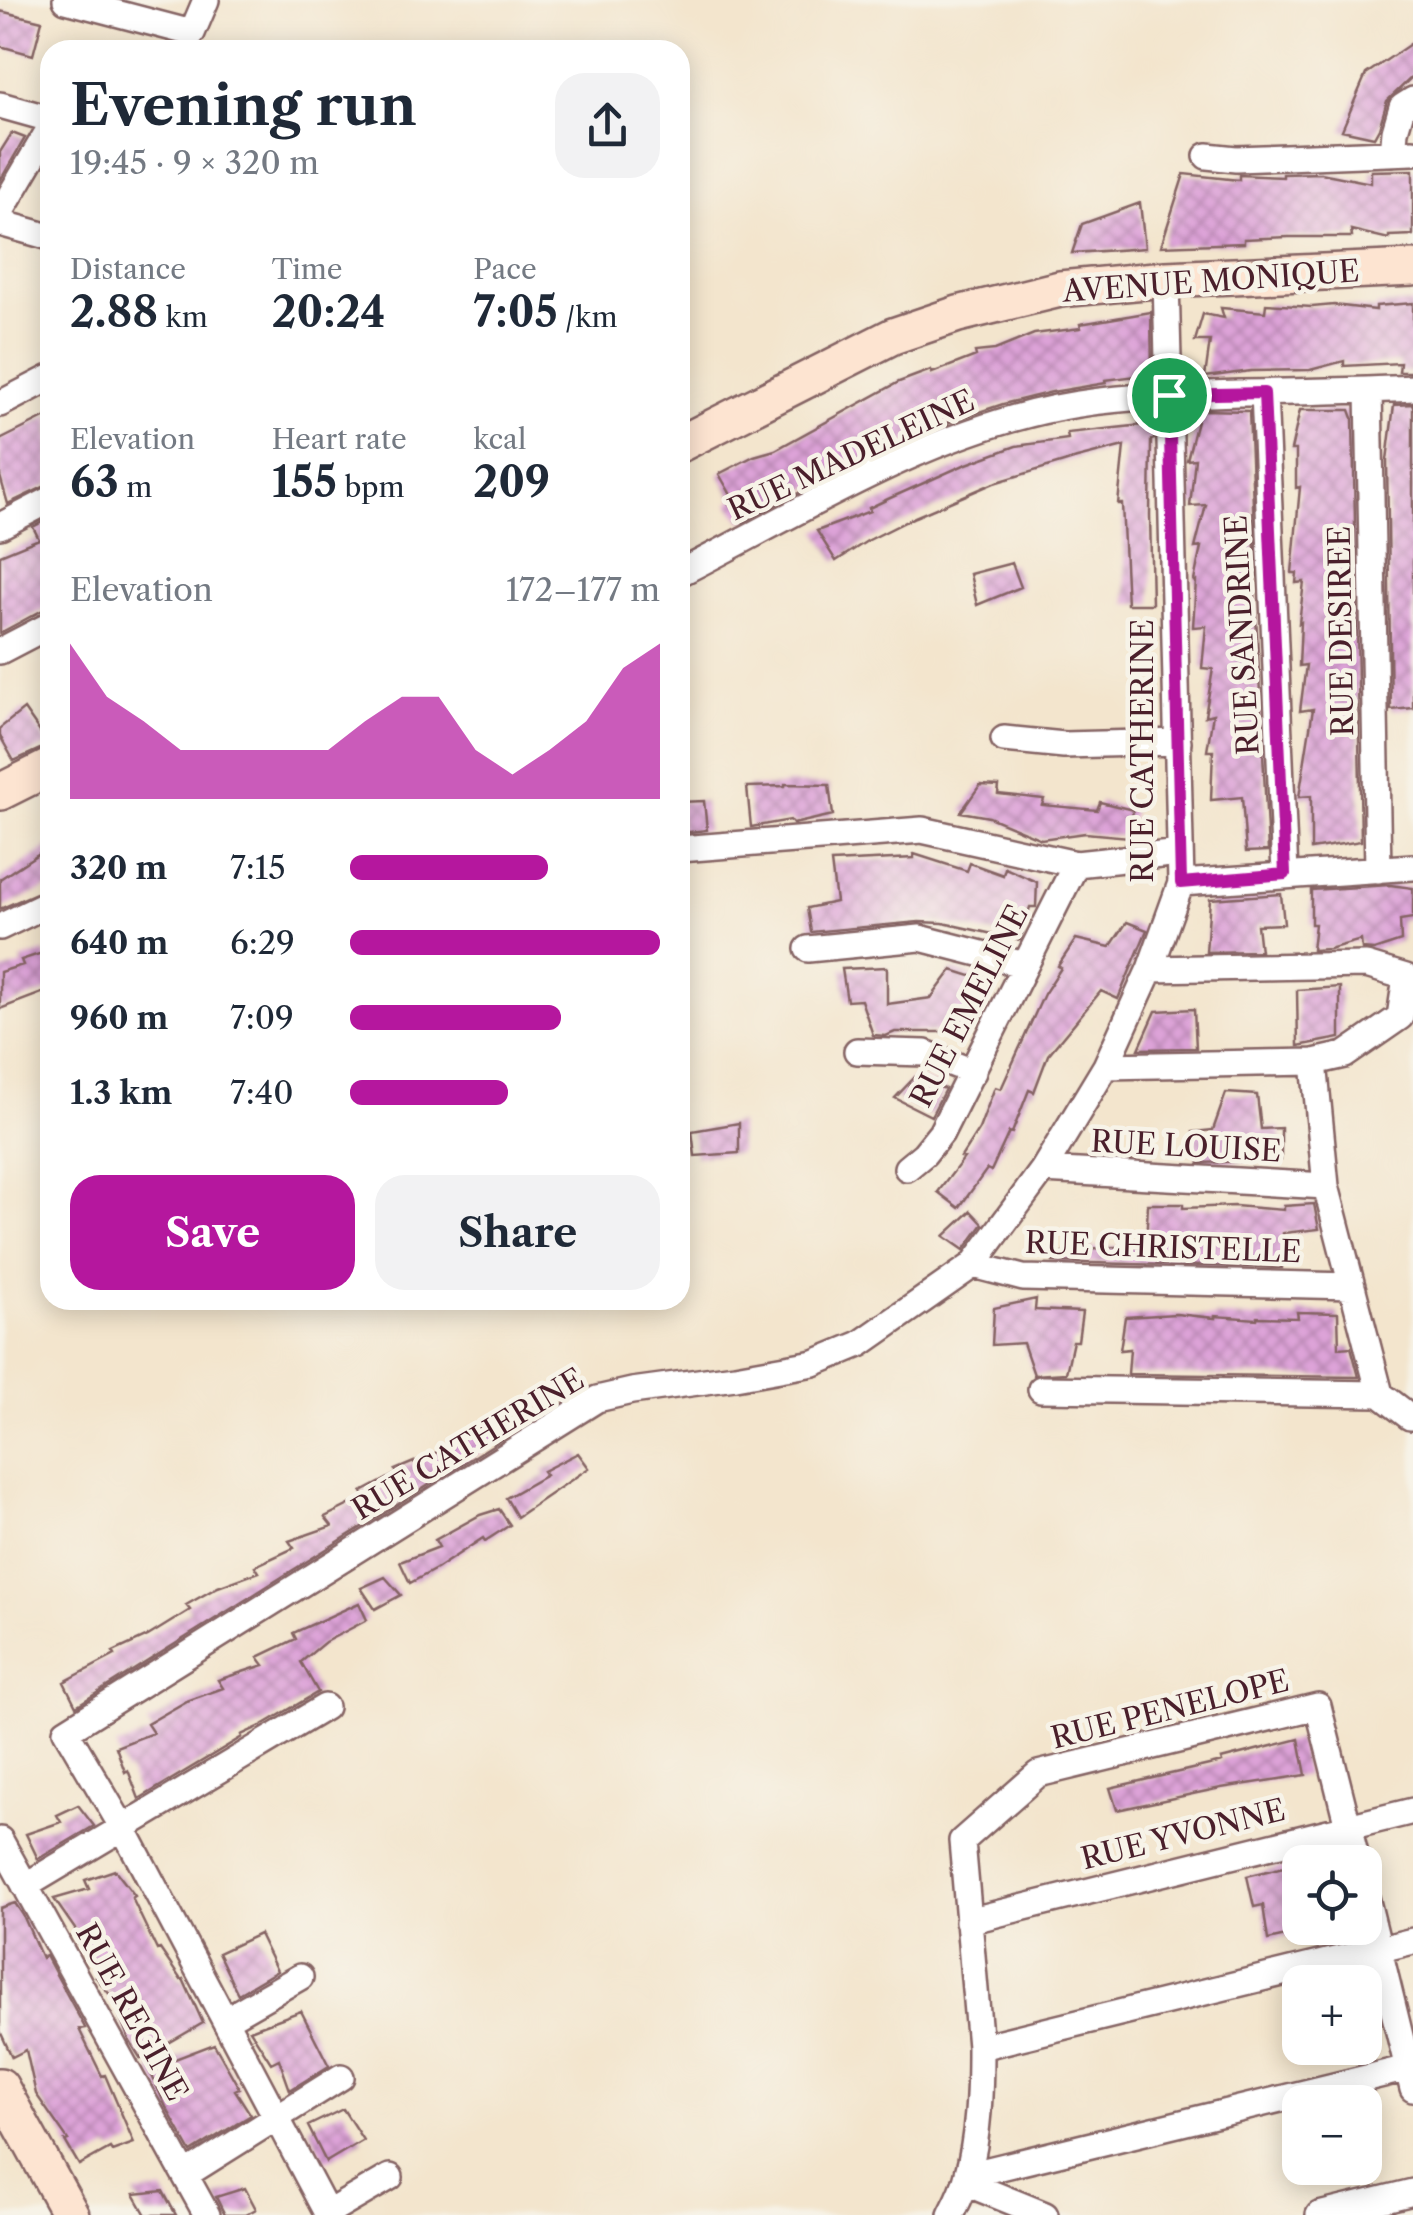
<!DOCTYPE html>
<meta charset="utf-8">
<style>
:root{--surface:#fff;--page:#f2f2f3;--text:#1f2937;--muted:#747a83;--accent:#b5179e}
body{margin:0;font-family:"Libre Caslon Text",serif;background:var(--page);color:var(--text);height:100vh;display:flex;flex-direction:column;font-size:38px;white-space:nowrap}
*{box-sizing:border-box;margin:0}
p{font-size:32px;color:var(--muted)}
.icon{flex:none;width:55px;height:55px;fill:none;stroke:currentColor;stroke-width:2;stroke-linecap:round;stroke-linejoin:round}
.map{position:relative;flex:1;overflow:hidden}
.drawer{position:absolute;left:40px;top:40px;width:650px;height:1270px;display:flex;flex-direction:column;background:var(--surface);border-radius:30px;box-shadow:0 5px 25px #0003}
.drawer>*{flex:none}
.controls{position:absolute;left:1282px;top:1845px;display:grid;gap:20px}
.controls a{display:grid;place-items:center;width:100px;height:100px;border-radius:20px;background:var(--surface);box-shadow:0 5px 25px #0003;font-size:50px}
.pin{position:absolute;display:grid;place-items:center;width:85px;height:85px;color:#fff;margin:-42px;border:5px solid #fff;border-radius:50%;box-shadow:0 2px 10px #0007}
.round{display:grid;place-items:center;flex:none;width:105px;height:105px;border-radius:30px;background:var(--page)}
.summary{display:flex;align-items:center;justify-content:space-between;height:170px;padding:0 30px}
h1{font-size:55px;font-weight:700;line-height:75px}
.metrics{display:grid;grid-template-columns:repeat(3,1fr);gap:15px;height:170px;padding:10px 30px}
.metrics div{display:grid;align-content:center}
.metrics b{font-size:42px;font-weight:700}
.metrics small{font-size:28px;font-weight:400}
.metrics p{font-size:28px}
.chart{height:280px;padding:20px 30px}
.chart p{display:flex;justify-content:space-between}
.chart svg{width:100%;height:180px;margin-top:10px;fill:var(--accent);opacity:.7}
.cta{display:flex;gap:20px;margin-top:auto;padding:20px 30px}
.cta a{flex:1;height:115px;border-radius:30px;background:var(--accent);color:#fff;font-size:40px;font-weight:700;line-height:115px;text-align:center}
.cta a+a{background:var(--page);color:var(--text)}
ul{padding:0 30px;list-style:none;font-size:32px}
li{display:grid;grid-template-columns:160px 120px 1fr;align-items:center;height:75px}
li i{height:25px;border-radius:12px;background:var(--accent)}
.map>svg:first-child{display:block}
.building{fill:url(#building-cross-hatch)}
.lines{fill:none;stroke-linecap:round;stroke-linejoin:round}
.street-casing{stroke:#856464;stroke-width:30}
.secondary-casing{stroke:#856464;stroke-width:40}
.street{stroke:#fff;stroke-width:25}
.secondary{stroke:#fde4d1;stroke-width:35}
.route-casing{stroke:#fff;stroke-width:20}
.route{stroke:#b5179e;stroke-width:12}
.labels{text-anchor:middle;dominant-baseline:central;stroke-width:9;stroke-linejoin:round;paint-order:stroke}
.street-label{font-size:30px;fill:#4a1f2b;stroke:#f7f3e8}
</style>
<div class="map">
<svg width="1413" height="2215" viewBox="0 0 1413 2215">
<defs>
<pattern id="building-cross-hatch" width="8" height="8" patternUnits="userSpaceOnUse" patternTransform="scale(2.5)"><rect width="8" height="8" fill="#dda3d8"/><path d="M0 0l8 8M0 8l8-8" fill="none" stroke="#b584af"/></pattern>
</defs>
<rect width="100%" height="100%" fill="#f7f3e8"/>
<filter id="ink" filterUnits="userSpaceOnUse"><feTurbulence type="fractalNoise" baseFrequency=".01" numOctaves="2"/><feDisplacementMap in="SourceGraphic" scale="20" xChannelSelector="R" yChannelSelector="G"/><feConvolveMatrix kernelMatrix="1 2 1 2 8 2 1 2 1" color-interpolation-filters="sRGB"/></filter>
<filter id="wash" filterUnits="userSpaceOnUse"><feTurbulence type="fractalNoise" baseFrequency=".0048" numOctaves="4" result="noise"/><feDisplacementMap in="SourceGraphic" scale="40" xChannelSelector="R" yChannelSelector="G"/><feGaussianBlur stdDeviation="2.25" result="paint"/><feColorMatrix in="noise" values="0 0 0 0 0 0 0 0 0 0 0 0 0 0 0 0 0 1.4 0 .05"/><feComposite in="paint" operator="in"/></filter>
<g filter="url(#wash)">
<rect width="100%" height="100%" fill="#f3e5cd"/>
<g id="blocks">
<path class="building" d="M 0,11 L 42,21 L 33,55 L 0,46 Z
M 1413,42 L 1413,76 L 1387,101 L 1379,128 L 1374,137 L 1342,130 L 1366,74 Z
M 12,133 L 25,138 L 0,181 L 0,152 Z
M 1413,170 L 1413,235 L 1389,236 L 1389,239 L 1351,230 L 1352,237 L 1289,237 L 1244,239 L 1244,243 L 1161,246 L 1184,174 L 1239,180 L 1239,175 L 1283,177 L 1283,174 L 1321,173 L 1371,183 L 1371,171 Z
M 1140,203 L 1145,248 L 1072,253 L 1082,224 Z
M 1413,303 L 1413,372 L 1399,372 L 1400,363 L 1344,366 L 1344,361 L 1310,370 L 1251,371 L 1205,377 L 1210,341 L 1195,341 L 1203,314 L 1224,318 L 1221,308 L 1265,312 L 1266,304 L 1312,307 L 1334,305 L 1376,310 L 1376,306 Z
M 1151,312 L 1152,374 L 1105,380 L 1106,383 L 1052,392 L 1003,404 L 952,421 L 856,463 L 743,522 L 728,503 L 734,500 L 719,474 L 754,456 L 775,450 L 899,382 L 931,370 L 932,373 L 976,356 L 975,352 L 995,350 L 1034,334 L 1081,328 L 1080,324 Z
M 1413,404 L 1413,708 L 1391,710 L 1387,460 L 1394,405 Z
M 1200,410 L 1249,411 L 1256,576 L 1254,576 L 1268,851 L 1246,852 L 1242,797 L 1211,800 L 1213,751 L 1207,751 L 1213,714 L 1205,716 L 1213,669 L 1202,668 L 1206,626 L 1193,627 L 1196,581 L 1194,581 L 1201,547 L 1195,548 L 1206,505 L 1190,506 L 1195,459 L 1187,460 Z
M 1300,410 L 1350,410 L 1353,418 L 1361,841 L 1311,849 L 1311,796 L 1299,797 L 1313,709 L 1300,711 L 1306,665 L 1299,666 L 1301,622 L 1299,623 L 1304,582 L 1296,583 L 1297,573 L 1292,573 L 1300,487 L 1296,488 L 1296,450 L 1291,450 Z
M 50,415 L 50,484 L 8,504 L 0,476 L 0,440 Z
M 1153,424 L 1154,439 L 1151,440 L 1150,515 L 1152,604 L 1127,604 L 1122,504 L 1118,504 L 1124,446 L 1077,458 L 994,483 L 915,517 L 867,541 L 836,561 L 817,531 L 870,511 L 869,508 L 888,499 L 964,465 L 1016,446 L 1068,439 L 1067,433 Z
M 50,518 L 50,606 L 0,633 L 0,555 L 39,539 L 33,527 Z
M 1012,563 L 1021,587 L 977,605 L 970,574 Z
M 24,709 L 49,745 L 14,761 L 0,736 L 0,728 Z
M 785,784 L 829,785 L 833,815 L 793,824 L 790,820 L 751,827 L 747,787 L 785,786 Z
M 980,785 L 999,786 L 998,794 L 1044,799 L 1042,805 L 1097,810 L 1100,802 L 1133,810 L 1129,837 L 1085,833 L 1041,839 L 989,817 L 961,812 Z
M 704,801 L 707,830 L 680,833 L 680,802 Z
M 50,846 L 50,887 L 0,909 L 0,879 Z
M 914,854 L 967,871 L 970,863 L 1003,875 L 1005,868 L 1037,882 L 1036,907 L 1030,907 L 1020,940 L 943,923 L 919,922 L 811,932 L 807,908 L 836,902 L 831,862 L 914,858 Z
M 1390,885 L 1413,888 L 1413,918 L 1400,920 L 1401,941 L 1374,950 L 1362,949 L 1361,940 L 1329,949 L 1312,950 L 1315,924 L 1311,924 L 1311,890 Z
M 1281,894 L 1284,924 L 1257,925 L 1260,951 L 1206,952 L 1210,899 Z
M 1127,922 L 1147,930 L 1118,999 L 1101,991 L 1048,1055 L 1034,1092 L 1029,1090 L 1012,1133 L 1009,1132 L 991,1171 L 987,1169 L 959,1208 L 938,1192 L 964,1158 L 961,1157 L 979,1129 L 995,1087 L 1001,1089 L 1044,994 L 1061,968 L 1058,966 L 1076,939 L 1110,947 Z
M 45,952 L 50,966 L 50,990 L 0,1009 L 0,972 L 23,965 L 21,960 Z
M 887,967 L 887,1004 L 931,998 L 952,970 L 987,981 L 977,1007 L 970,1006 L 961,1032 L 895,1032 L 886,1036 L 873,1035 L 861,1000 L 847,1001 L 842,969 Z
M 1340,987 L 1340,1038 L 1298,1046 L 1297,990 Z
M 1194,1009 L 1196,1048 L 1139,1049 L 1156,1011 Z
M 915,1077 L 945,1089 L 931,1116 L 895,1098 Z
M 1226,1093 L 1257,1095 L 1261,1129 L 1281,1128 L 1281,1160 L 1199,1163 L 1193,1132 L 1213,1130 Z
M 739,1123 L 739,1153 L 695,1156 L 692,1131 Z
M 1148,1204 L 1183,1204 L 1183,1208 L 1235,1206 L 1284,1210 L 1284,1206 L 1314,1204 L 1319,1229 L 1283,1233 L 1282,1268 L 1053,1262 L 1053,1256 L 1064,1253 L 1068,1240 L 1086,1241 L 1085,1249 L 1146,1245 Z
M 971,1211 L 983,1224 L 964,1250 L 944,1236 Z
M 1036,1299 L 1035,1310 L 1082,1312 L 1078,1341 L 1073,1341 L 1066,1373 L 1034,1375 L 1023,1343 L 992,1345 L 994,1308 Z
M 1297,1312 L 1338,1313 L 1339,1348 L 1351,1347 L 1359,1377 L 1128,1374 L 1130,1349 L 1120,1350 L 1125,1317 L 1176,1314 L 1215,1318 L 1215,1316 L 1257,1319 L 1257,1317 L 1298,1318 Z
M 509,1417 L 515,1431 L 76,1706 L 64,1682 L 115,1655 L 113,1652 L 148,1636 L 190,1610 L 186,1605 L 218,1587 L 259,1572 L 255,1566 L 294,1548 L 289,1541 L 332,1526 L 325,1517 L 365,1497 L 362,1492 L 398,1473 L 395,1470 L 440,1451 L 438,1449 L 481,1431 L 478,1426 Z
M 578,1453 L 589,1468 L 517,1517 L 506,1498 L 546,1475 L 543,1471 Z
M 499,1509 L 510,1525 L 485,1541 L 483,1538 L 436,1569 L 410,1583 L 400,1562 L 439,1547 L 435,1540 L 480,1515 Z
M 385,1577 L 401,1595 L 375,1609 L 361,1588 Z
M 359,1603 L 367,1620 L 325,1642 L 301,1662 L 318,1692 L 261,1726 L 241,1735 L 242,1737 L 139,1799 L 128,1770 L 125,1772 L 116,1747 L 153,1733 L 147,1724 L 187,1701 L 223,1688 L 218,1680 L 264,1665 L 258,1657 L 296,1639 L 293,1633 Z
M 1299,1739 L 1306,1775 L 1221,1788 L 1117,1810 L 1110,1788 L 1222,1762 L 1221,1759 Z
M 78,1805 L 94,1826 L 38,1859 L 26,1834 L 61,1822 L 57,1815 Z
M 1300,1863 L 1300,1933 L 1268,1940 L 1263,1905 L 1254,1907 L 1247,1876 Z
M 115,1870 L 135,1896 L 132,1898 L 157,1950 L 160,1949 L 181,1980 L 183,1979 L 203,2023 L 141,2059 L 129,2040 L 120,2016 L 125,2014 L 96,1977 L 102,1974 L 77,1942 L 82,1939 L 54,1899 L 89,1889 L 85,1880 Z
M 15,1903 L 23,1915 L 42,1958 L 46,1956 L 84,2026 L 85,2028 L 79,2029 L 102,2076 L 105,2075 L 134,2143 L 112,2151 L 110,2148 L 79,2165 L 65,2141 L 68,2140 L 36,2094 L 26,2050 L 12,2057 L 0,2031 L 0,1908 Z
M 259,1934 L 277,1971 L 238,1994 L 218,1953 Z
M 301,2011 L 329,2066 L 290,2090 L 279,2059 L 271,2063 L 250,2030 Z
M 214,2044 L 239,2088 L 235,2090 L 251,2115 L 191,2152 L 166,2107 L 149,2069 Z
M 343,2109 L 363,2140 L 326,2162 L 308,2126 Z
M 245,2188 L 256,2209 L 245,2215 L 225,2215 L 216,2197 Z
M 163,2191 L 176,2215 L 146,2215 L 134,2194 Z"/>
</g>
</g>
<g filter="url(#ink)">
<use href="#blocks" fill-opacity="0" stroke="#856464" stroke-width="2.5"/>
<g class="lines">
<g class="street-casing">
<path id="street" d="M 66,0 L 192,33 L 206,0
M 0,105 L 50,119
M 1393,153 L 1395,131 L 1402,107 L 1413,100
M 1207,156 L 1236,159 L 1413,152
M 0,213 L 50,128
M 0,223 L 50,237
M 1369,390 L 1378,870
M 1264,393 L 1285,874
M 0,404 L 50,378
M 0,526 L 50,500
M 680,573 C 798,513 925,434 1056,408 C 1116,396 1176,395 1238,393 C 1296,392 1355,391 1413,388
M 0,651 L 50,625
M 1004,739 L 1064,745 L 1178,742
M 680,849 L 922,830 L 1076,864 L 1180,853
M 1181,883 L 1413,867
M 0,927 L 50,903
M 808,949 L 920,938 L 1025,965
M 857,1051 L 925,1053 L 973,1072
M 1314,1062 L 1326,1186 L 1380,1394
M 1106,1066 L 1314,1062 L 1345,1055 L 1400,1017 L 1406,977 L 1366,965 L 1150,969
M 907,1168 L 924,1154 L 941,1133 L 1076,864
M 1043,1170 L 1326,1186
M 973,1265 L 1023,1278 L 1352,1286
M 1041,1389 L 1380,1394
M 1380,1394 L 1410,1417 L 1413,1417
M 0,1840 L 207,2215
M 25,1886 L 325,1707
M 1365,1893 L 1413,2089
M 968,1921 L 1413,1811
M 225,2020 L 300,1977
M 980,2047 L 1413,1941
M 185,2175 L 341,2077
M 968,2175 L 1408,2068
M 966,2183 L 1045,2215
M 328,2213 L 390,2177
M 328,2215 L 123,1828 L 66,1731 L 597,1399 L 632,1391 L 735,1377 L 814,1363 L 860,1344 L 973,1265 L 1043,1170 L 1106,1066 L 1150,969 L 1181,883 L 1166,279
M 951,2215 C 957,2203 964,2190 967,2177 C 979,2135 980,2090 980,2047 L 962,1841 L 1038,1774 L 1318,1706 L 1357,1862
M 1319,2215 L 1413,2192"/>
</g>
<g class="secondary-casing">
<path id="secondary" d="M 680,444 L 893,336 L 958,314 L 1060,289 L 1166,279 L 1413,268
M 0,792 L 50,767
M 0,2086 L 71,2215"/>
</g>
<use href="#street" class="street"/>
<use href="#secondary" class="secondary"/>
</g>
</g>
<g class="lines" filter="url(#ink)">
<g class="route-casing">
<path id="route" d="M 1264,393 L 1285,874 L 1181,883 L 1169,395 Z"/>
</g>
<use href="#route" class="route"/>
</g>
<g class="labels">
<g class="street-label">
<text transform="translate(1211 281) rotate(-4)">AVENUE MONIQUE</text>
<text transform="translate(851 455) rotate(-25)">RUE MADELEINE</text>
<text transform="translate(1341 631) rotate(-91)">RUE DESIREE</text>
<text transform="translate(1242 635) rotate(-93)">RUE SANDRINE</text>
<text transform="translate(1142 751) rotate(-90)">RUE CATHERINE</text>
<text transform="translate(969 1006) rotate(-63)">RUE EMELINE</text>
<text transform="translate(1186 1146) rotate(3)">RUE LOUISE</text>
<text transform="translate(1163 1247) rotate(2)">RUE CHRISTELLE</text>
<text transform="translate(468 1444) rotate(-31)">RUE CATHERINE</text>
<text transform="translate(1170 1709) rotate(-14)">RUE PENELOPE</text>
<text transform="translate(1183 1834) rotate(-14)">RUE YVONNE</text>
<text transform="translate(132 2012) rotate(61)">RUE REGINE</text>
</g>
</g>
</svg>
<div class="controls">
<a><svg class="icon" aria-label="locate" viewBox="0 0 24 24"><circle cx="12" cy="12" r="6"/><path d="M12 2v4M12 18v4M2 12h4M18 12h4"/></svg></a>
<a>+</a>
<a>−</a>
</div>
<div class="pin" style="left:1169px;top:395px;background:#1e9e55"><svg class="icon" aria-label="arrive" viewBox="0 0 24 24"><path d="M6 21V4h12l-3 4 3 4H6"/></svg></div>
<section class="drawer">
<div class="summary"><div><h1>Evening run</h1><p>19:45 · 9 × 320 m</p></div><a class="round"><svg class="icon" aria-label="share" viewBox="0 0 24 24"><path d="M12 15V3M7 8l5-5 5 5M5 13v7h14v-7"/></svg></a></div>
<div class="metrics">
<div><p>Distance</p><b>2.88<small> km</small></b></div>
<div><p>Time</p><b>20:24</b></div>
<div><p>Pace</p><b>7:05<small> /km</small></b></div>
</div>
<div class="metrics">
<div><p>Elevation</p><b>63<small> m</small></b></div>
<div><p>Heart rate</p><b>155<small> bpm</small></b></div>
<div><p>kcal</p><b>209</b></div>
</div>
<div class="chart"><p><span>Elevation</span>172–177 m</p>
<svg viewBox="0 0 160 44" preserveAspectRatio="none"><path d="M0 44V6L10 19L20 25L30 32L40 32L50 32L60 32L70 32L80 25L90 19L100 19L110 32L120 38L130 32L140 25L150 12L160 6V44z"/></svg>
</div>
<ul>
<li><b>320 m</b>7:15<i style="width:64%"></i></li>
<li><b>640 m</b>6:29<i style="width:100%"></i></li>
<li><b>960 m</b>7:09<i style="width:68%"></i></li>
<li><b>1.3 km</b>7:40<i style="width:51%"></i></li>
</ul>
<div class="cta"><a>Save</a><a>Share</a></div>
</section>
</div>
